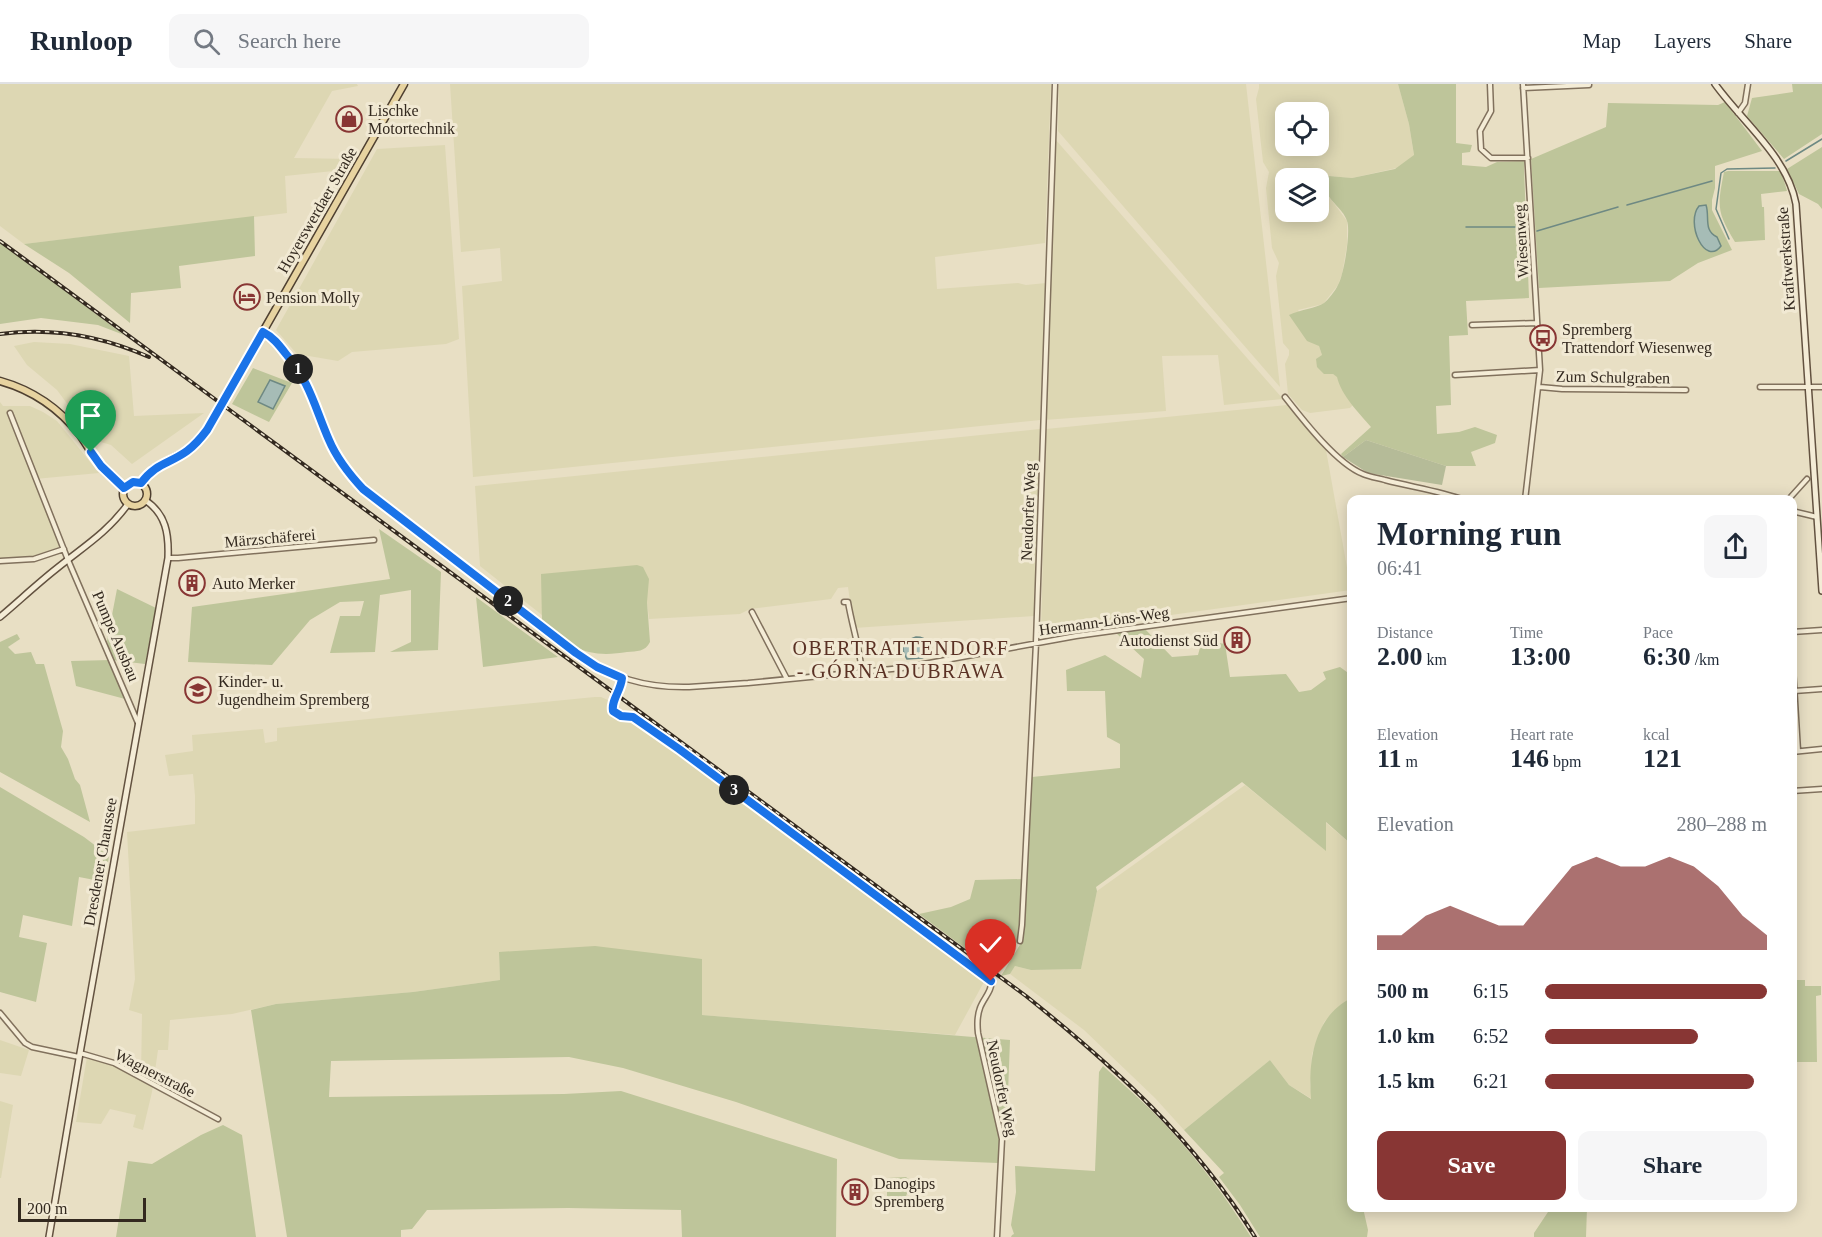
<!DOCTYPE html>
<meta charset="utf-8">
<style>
:root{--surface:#fff;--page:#f6f6f7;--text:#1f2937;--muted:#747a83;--line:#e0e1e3;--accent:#883634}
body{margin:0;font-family:Georgia,serif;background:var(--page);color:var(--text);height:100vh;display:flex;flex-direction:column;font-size:22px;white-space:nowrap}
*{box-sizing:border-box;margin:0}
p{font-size:20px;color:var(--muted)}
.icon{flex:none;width:33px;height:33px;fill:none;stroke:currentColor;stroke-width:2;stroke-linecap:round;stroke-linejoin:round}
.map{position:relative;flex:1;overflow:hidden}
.details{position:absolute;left:1347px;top:411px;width:450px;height:717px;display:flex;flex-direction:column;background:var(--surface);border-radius:12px;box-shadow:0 3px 15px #0003}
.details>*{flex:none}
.tools{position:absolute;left:1275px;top:18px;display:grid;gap:12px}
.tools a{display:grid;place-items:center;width:54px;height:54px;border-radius:12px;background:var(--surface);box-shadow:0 3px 15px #0003;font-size:30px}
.scale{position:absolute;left:18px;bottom:15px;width:128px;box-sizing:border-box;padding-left:6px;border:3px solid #33291f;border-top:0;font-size:16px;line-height:21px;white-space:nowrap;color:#33291f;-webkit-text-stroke:4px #f1e9d3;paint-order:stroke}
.pin{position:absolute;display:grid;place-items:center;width:51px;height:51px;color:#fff;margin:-62px -26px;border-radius:50% 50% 50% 0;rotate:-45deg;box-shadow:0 0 6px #0007}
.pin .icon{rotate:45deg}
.km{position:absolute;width:30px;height:30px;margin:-15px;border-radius:50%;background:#222;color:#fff;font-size:16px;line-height:30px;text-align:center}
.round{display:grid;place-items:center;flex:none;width:63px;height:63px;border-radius:12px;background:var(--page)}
.summary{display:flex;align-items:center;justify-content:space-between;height:102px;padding:0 30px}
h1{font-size:33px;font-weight:700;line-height:45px}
.metrics{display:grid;grid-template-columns:repeat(3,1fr);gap:9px;height:102px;padding:6px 30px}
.metrics div{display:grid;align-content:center}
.metrics b{font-size:26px;font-weight:700}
.metrics small{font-size:16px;font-weight:400}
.metrics p{font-size:16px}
.chart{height:168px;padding:12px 30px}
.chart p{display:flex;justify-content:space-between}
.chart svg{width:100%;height:108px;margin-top:6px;fill:var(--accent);opacity:.7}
.cta{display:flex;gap:12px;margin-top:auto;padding:12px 30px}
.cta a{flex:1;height:69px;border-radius:12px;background:var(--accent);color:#fff;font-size:24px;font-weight:700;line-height:69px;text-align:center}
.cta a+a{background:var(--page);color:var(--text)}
ul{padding:0 30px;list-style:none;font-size:20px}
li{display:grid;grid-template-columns:96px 72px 1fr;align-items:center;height:45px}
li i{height:15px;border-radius:8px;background:var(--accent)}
header{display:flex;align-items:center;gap:36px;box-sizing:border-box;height:84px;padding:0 30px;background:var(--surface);border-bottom:2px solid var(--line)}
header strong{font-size:28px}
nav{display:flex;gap:33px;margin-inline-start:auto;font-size:21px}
.search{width:420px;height:54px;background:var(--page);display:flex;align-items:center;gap:15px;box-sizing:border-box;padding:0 21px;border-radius:12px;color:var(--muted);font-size:22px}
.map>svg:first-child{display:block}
.farmland{fill:#ddd7b3;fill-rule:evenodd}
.green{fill:#bec59a}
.cemetery{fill:#b5bb98}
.water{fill:#a6bcb6;stroke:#6e8983;stroke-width:1.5}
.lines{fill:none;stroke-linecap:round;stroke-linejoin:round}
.stream{stroke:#6e8983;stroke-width:1.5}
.street-casing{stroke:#81715d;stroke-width:7}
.secondary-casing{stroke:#635240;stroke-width:8}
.primary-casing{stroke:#4f4031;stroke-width:9}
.street{stroke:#f4ecd6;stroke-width:4}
.secondary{stroke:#f4ecd6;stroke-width:5}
.primary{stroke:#e7d3a0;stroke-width:6}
.rail-casing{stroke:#33291f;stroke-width:4}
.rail{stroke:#f1e9d3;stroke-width:1.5;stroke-dasharray:4.5;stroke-linecap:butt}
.route-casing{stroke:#fff;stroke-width:12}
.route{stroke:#1a73e8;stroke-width:8}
.labels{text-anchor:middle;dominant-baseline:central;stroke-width:6;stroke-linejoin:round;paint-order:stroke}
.poi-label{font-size:16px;fill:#33291f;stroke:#f1e9d3;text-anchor:start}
.street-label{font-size:16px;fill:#33291f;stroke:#f1e9d3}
.quarter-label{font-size:20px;letter-spacing:1.5px;fill:#5a3124;stroke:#f1e9d3}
</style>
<header>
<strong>Runloop</strong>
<div class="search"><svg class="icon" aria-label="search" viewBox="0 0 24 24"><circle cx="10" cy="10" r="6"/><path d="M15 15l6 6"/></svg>Search here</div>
<nav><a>Map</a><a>Layers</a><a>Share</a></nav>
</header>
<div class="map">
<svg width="1822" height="1153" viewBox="0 0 1822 1153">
<rect width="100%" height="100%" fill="#e8dfc4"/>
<path class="farmland" d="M 0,0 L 357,0 L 358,2 L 332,7 L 294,74 L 352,75 L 343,86 L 285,92 L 287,129 L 24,160 L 0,142 Z
M 450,0 L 1051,0 L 1045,159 L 935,173 L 937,205 L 1018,199 L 1026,201 L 1046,199 L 1040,336 L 473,393 L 462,202 L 502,197 L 500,164 L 461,168 Z
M 1059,0 L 1246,0 L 1280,303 L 1058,47 Z
M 1259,0 L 1398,0 L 1409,40 L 1414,72 L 1401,83 L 1352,94 L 1329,92 L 1327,110 L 1347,137 L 1347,161 L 1342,190 L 1338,201 L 1323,220 L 1298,226 L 1319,262 L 1322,271 L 1333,290 L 1338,293 L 1339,299 L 1353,321 L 1350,324 L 1310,329 L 1302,326 L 1288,310 L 1285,280 L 1289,271 L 1289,266 L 1283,259 L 1276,192 L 1279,179 L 1272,164 L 1266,104 L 1269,88 L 1263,78 L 1256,15 L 1259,4 ZM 1286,28 L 1318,28 L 1318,62 L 1286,62 ZM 1286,94 L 1318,94 L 1318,128 L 1286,128 Z
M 1055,55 L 1283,315 L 1224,321 L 1218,271 L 1162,272 L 1166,327 L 1044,336 Z
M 445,61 L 459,255 L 446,260 L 352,268 L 338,277 L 297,270 L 276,246 L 377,65 Z
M 34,258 L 70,260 L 129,272 L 134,332 L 204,329 L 132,380 L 111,361 L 94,356 L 57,306 L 27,281 L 14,262 Z
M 0,318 L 3,322 L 30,322 L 43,328 L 57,337 L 99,389 L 35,395 L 60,460 L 59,463 L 27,474 L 0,474 Z
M 1287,321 L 1326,366 L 1351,506 L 1041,549 L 1046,345 Z
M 1040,345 L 1034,532 L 854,544 L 848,503 L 838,504 L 831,515 L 750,525 L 740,530 L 649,535 L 647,518 L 542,490 L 542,531 L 480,482 L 475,402 Z
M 595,613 L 601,613 L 608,616 L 705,686 L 985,896 L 955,951 L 702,931 L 702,876 L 499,868 L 500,896 L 413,908 L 276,920 L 232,930 L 170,936 L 168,966 L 158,966 L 152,1008 L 143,1046 L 133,1043 L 136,1031 L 110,1025 L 101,1040 L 76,1038 L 87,973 L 115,981 L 141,994 L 142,930 L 129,926 L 135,895 L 127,748 L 195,740 L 195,712 L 193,690 L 169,692 L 165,671 L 193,667 L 192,651 L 263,645 L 265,659 L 277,657 L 277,644 Z
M 1245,701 L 1325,766 L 1325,738 L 1351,760 L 1351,914 L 1346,917 L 1324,938 L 1312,970 L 1310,1001 L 1312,1015 L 1289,1001 L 1270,976 L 1184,1046 L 1155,1014 L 1084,946 L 1010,890 L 1015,882 L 1031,886 L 1081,885 L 1097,807 Z
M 0,956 L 29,966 L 21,992 L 0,989 Z
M 0,1017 L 13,1021 L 1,1094 L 0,1094 Z"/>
<path class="green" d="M 1398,0 L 1456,0 L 1456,59 L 1472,61 L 1470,68 L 1462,69 L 1462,81 L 1486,83 L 1497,78 L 1525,77 L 1524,84 L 1529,214 L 1466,217 L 1468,251 L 1449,252 L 1451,321 L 1436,322 L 1437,350 L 1459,348 L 1475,343 L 1497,351 L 1495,359 L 1471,368 L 1476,382 L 1446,382 L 1366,356 L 1343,373 L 1341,370 L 1371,343 C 1359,329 1341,311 1337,293 L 1333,290 L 1324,290 L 1317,283 L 1316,275 L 1322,271 L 1319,262 L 1307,257 L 1289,231 C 1299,226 1317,224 1324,219 C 1328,216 1336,206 1338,201 C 1344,191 1351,147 1347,137 C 1342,121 1320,114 1326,94 L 1329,92 L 1352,94 L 1395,85 L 1414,71 L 1409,40 Z
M 1792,0 L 1822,0 L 1822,50 L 1784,75 L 1747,32 L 1752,14 L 1793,8 Z
M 1725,18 L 1762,67 L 1715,82 L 1715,104 L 1712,116 L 1712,126 L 1732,166 L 1698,179 L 1670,197 L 1539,204 L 1531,75 L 1606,43 L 1608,19 L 1718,21 Z
M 1822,63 L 1822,125 L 1818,120 L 1799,110 L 1787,85 Z
M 1728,87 L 1781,87 L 1787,107 L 1761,110 L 1762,123 L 1764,123 L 1765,156 L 1735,158 C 1717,128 1717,123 1724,88 Z
M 254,132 L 255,172 L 179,182 L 181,204 L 131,209 L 130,239 L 69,189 L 24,160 Z
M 0,158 L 124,251 L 98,241 L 41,234 L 0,240 Z
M 253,284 L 292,299 L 269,338 L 232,320 Z
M 379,445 L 441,488 L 438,566 L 390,568 L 411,558 L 411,506 L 380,511 L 375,568 L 330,569 L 340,532 L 360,532 L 364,517 L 340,518 L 310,536 L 272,581 L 188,578 L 192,523 L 390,495 Z
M 637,481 L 643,483 L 649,495 L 647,518 L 650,558 C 645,568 637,567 627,568 C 615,570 601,571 589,568 C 574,565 555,547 542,537 L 541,490 Z
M 117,505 L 156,524 L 145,580 L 112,576 L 129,616 L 76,602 L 71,577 L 111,576 L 107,557 Z
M 476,513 L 558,573 L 483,583 Z
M 1144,544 L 1172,573 L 1198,571 L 1202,556 L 1225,560 L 1230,593 L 1286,590 L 1299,608 L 1311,606 L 1326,595 L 1323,588 L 1340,583 L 1351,591 L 1351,618 L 1348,623 L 1352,628 L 1351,760 L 1326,738 L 1326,767 L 1242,698 L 1096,803 L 1097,807 L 1081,885 L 1031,886 L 1015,882 L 1010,890 L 1001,892 L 1021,859 L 1024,847 L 1032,693 L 1120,684 L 1120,660 L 1107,653 L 1105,607 L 1067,607 L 1066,586 L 1105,571 L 1141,594 L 1144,575 L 1115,548 Z
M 17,550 L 20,555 L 8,563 L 15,570 L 31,568 L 36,580 L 44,580 L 63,647 L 61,663 L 68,675 L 75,695 L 80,701 L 90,738 L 0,688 L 0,558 Z
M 0,703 L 84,753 L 109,772 L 105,798 L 79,793 L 72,842 L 23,831 L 19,853 L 47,859 L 36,918 L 0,908 Z
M 1023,795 L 1019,849 L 1017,858 L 997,888 L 919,830 L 951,823 L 970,815 L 975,796 Z
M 595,862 L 702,875 L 702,931 L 1010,956 L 1007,1036 L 998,1079 L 899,1075 L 736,1018 L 623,984 L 569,973 L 331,977 L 329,1013 L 564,1010 L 621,1007 L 837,1075 L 836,1153 L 682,1153 L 681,1126 L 568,1124 L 427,1126 L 412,1145 L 401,1146 L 401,1153 L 287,1153 L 251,926 L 276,920 L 413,908 L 500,896 L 499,868 Z
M 1793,896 L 1805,896 L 1805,902 L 1821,902 L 1821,911 L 1816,912 L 1817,978 L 1793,978 Z
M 1351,914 L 1352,1005 L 1347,1041 L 1347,1059 L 1351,1079 L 1352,1124 L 1363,1124 L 1368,1146 L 1367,1153 L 1260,1153 L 1240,1121 L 1219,1093 L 1224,1089 L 1184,1046 L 1270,976 L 1289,1001 L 1311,1015 C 1308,977 1314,933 1351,914 Z
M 1103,982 C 1119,996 1135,1011 1151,1026 C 1189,1064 1222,1107 1251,1153 L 1011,1153 L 1012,1151 L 1014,1150 L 1011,1141 L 1016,1108 L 1015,1082 L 1095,1087 L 1099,988 Z
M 223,1041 L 242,1051 L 256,1153 L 116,1153 L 128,1077 L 152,1080 L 201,1051 Z
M 906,1093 L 910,1096 C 910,1106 904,1112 905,1123 L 887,1123 L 887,1094 Z
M 1523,1124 L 1587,1124 L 1586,1153 L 1534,1153 L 1534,1149 L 1548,1128 L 1523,1125 Z"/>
<path class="cemetery" d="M 1366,356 L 1446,382 L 1442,401 L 1368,389 L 1343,373 Z"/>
<path class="water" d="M 1706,121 C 1710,133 1703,146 1717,153 L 1721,162 C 1705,183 1685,139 1699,122 Z
M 270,296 L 285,302 L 273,325 L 258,318 Z
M 916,553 C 929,553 930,561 929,571 L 922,574 L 907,575 C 899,563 904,557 916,553 Z"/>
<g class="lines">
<path class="stream" d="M 1786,77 L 1822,55
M 1627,121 L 1712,97
M 1466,143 L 1522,143 L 1523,147
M 1537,147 L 1618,123
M 1729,155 L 1716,125 L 1721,89 L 1727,85 L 1775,84"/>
<g class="street-casing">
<path id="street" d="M 1490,0 L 1491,27 L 1480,47 L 1481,65 L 1491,74 L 1528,74
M 1523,0 L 1540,286 L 1525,416
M 1523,4 L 1589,1 L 1589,0
M 1738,29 L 1745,19 L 1748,0
M 1472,241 L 1537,239
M 263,248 C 273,253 279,261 286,270 C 310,298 315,323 329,356 C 337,375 349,390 363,405 L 576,569 C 613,594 644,604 689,603 L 748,599 L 902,584 L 1076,552 L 1352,514
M 1455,291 L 1540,286
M 1540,303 L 1562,305 L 1686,306
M 1760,303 L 1822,303
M 1285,313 C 1303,336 1337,380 1363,390 C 1370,393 1378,394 1385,396 C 1412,403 1439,407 1465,416
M 10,329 L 68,476 L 138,639
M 1788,416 L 1807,395
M 1792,427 L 1817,433
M 168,474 L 178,474 L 374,456
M 0,477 L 34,475 L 64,465
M 844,518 L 848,518 C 852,542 860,565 862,589
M 752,528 L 787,595
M 1792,548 L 1822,546
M 1792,567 L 1798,667
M 622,594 L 621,604 L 613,617 L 613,627 L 621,631 L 633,633 L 679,665 L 991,897 C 993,906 983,915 980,924 C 977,932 977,940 978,949 L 1002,1055 L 997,1153
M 1794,607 L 1822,605
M 1792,668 L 1822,665
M 1792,707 L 1822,705
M 1020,857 L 1022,841 L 1036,559 L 1055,0
M 0,929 L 25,959 L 32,963 L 79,973
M 80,969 L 114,979 L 218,1035"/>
</g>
<g class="secondary-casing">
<path id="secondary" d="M 1715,0 C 1743,39 1787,72 1796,120 L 1822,507
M 0,533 C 19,517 37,500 56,485 C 83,463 107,449 128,420
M 49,1153 L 80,969 L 168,474 C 169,450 166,430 145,416"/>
</g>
<g class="primary-casing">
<path id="primary" d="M 0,297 C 32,306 59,324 80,351 C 87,361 93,372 100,382 C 107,390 116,397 124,404
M123 410a12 12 0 1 1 24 0a12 12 0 1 1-24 0Z
M 141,399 L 153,385 L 188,366 L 207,346 L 404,0"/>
</g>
<use href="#street" class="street"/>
<use href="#secondary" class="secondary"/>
<use href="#primary" class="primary"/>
<g class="rail-casing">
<path id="rail" d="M 0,157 L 1026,912 C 1116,984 1194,1055 1255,1153
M 0,250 C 52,243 102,252 149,273"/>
</g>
<use href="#rail" class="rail"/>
</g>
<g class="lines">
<g class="route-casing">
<path id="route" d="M 91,368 L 101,382 L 124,404 L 133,398 L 141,399 C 156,379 169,380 187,367 C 195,361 201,354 207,346 L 263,248 C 273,253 279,261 286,270 C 310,298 315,324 329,356 C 337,375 349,390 363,405 L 576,569 L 597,583 L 622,594 C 621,607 611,616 613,627 L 621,632 L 633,633 L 679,665 L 991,897"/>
</g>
<use href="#route" class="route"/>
</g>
<defs>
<g id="shop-ring" transform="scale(1.35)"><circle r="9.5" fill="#f1e9d3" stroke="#883634" stroke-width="1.5"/><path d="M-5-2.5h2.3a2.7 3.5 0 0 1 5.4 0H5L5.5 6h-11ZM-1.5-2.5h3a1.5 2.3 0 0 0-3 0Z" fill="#883634"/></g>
<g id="hotel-ring" transform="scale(1.35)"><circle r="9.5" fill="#f1e9d3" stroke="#883634" stroke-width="1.5"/><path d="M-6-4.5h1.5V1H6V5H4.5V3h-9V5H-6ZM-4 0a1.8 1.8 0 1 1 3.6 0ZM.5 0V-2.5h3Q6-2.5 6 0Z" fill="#883634"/></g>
<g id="bus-ring" transform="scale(1.35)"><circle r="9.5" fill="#f1e9d3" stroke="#883634" stroke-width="1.5"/><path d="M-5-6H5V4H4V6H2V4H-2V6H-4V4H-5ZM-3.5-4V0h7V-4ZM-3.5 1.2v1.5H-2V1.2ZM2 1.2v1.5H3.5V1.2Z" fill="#883634"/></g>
<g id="building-ring" transform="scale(1.35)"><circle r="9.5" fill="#f1e9d3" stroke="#883634" stroke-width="1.5"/><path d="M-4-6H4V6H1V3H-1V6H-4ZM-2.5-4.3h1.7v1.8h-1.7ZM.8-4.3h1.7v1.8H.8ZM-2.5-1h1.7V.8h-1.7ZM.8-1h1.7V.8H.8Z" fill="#883634"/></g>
<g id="school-ring" transform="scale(1.35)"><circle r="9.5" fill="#f1e9d3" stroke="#883634" stroke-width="1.5"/><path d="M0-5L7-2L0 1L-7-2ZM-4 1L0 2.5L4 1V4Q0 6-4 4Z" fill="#883634"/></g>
</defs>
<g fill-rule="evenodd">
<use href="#shop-ring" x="349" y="35"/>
<use href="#hotel-ring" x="247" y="213"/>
<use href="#bus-ring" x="1543" y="254"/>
<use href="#building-ring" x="192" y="499"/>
<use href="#building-ring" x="1237" y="556"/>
<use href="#school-ring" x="198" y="606"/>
<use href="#building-ring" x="855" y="1108"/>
</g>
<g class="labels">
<g class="poi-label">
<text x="368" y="26">Lischke<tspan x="368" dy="18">Motortechnik</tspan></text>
<text x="266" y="213">Pension Molly</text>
<text x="1562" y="245">Spremberg<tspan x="1562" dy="18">Trattendorf Wiesenweg</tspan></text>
<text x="212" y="499">Auto Merker</text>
<text x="1218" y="556" text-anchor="end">Autodienst Süd</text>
<text x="218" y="597">Kinder- u.<tspan x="218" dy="18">Jugendheim Spremberg</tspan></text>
<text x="874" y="1099">Danogips<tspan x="874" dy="18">Spremberg</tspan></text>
</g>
<g class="street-label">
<text transform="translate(317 126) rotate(-60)">Hoyerswerdaer Straße</text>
<text transform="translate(1521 157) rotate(-93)">Wiesenweg</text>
<text transform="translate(1786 175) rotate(-94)">Kraftwerkstraße</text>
<text transform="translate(1613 293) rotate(1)">Zum Schulgraben</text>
<text transform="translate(1028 428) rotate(-88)">Neudorfer Weg</text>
<text transform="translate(270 454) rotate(-5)">Märzschäferei</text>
<text transform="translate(1104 537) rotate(-8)">Hermann-Löns-Weg</text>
<text transform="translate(116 552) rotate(67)">Pumpe Ausbau</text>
<text transform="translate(100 778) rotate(-80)">Dresdener Chaussee</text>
<text transform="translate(155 989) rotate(27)">Wagnerstraße</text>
<text transform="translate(1002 1004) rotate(78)">Neudorfer Weg</text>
</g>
<g class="quarter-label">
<text x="901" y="564">OBERTRATTENDORF<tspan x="901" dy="23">- GÓRNA DUBRAWA</tspan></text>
</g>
</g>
</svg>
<div class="tools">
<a><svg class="icon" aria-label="locate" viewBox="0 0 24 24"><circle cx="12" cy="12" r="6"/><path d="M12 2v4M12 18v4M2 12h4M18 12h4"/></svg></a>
<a><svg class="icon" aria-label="layers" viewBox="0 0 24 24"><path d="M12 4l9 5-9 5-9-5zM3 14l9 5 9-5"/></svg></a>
</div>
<div class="scale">200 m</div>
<div class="pin" style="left:91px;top:368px;background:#1e9e55"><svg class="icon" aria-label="arrive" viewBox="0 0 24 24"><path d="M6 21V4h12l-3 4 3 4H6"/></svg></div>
<div class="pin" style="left:991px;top:897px;background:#d93025"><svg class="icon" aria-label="check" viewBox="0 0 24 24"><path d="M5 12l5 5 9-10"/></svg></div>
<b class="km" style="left:298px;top:285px">1</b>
<b class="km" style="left:508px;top:517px">2</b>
<b class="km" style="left:734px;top:706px">3</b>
<section class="details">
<div class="summary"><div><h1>Morning run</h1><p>06:41</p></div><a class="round"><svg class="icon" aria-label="share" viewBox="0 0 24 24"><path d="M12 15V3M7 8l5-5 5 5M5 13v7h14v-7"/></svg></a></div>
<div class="metrics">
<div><p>Distance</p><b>2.00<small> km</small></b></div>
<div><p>Time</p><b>13:00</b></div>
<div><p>Pace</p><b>6:30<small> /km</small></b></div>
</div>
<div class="metrics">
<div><p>Elevation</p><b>11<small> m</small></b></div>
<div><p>Heart rate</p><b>146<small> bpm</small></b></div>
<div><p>kcal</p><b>121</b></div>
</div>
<div class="chart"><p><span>Elevation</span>280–288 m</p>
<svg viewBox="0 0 160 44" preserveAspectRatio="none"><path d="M0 44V38L10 38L20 30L30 26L40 30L50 34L60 34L70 22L80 10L90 6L100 10L110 10L120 6L130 10L140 18L150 30L160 38V44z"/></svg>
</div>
<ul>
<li><b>500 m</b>6:15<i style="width:100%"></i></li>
<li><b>1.0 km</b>6:52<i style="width:69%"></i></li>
<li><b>1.5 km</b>6:21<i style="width:94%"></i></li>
</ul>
<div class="cta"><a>Save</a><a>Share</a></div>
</section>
</div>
